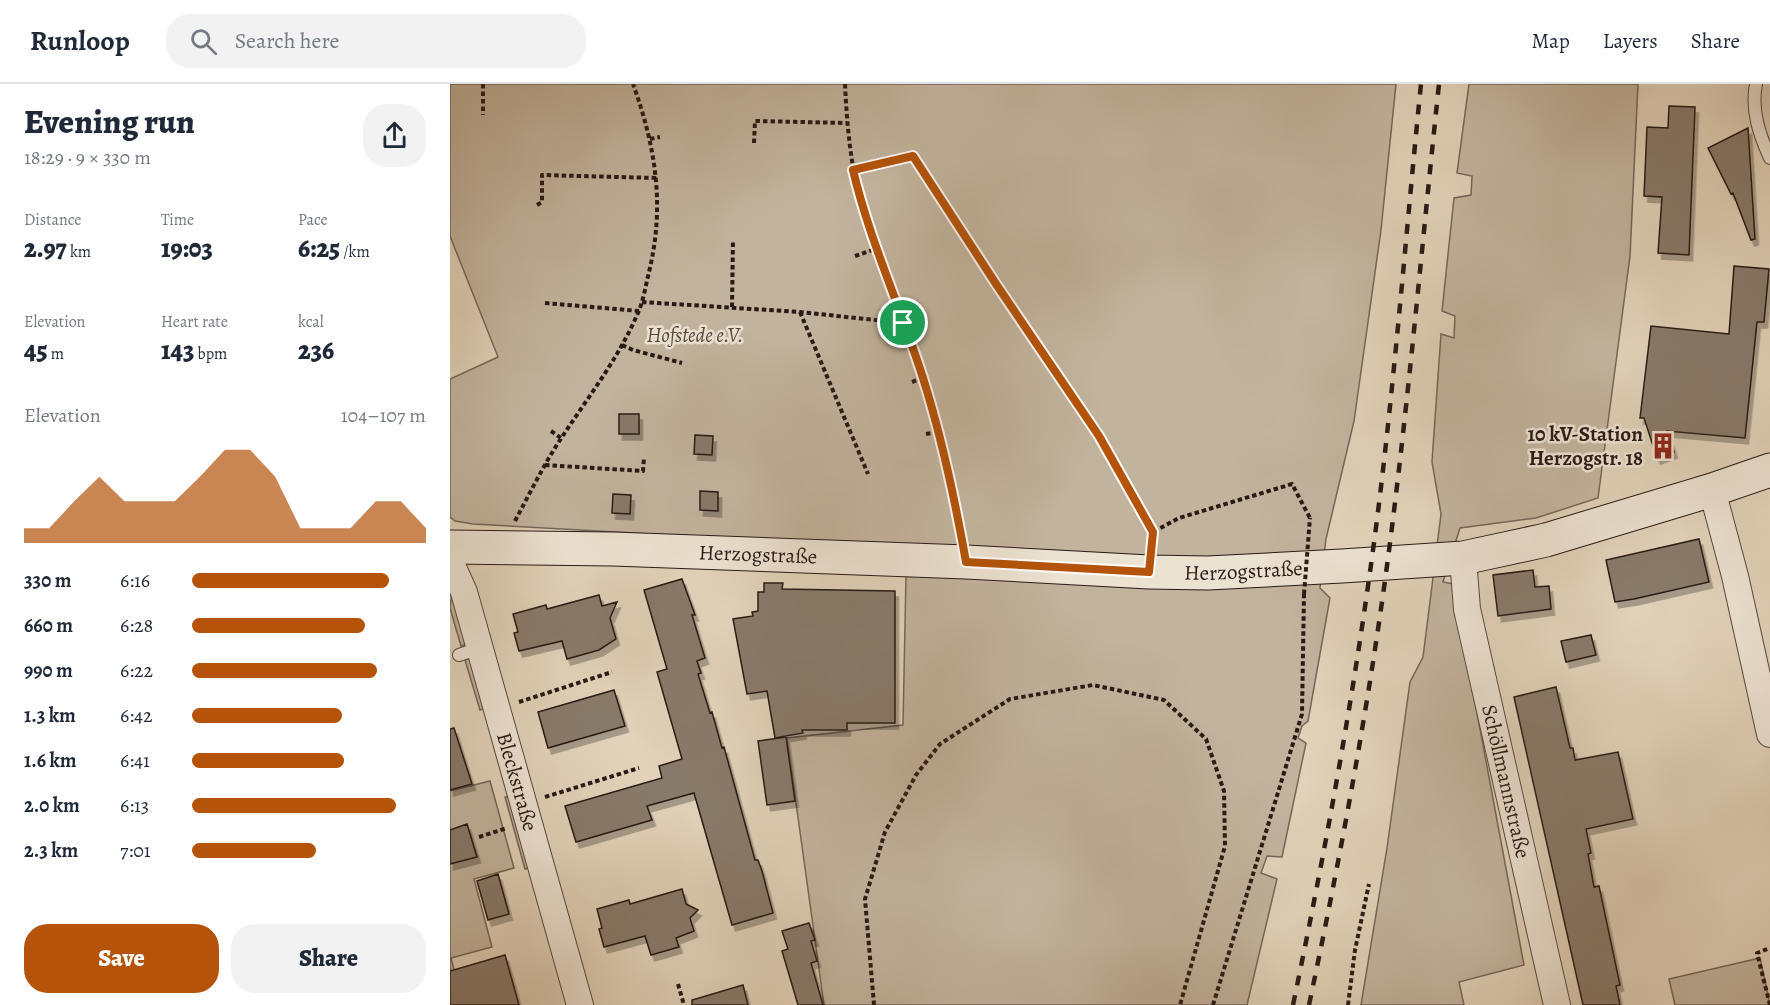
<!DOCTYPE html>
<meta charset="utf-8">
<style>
:root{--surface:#fff;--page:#f2f2f3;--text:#1f2937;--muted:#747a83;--line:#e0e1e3;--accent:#b45309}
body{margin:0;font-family:Alegreya,serif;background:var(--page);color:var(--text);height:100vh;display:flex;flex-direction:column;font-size:22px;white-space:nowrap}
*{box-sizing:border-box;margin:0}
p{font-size:20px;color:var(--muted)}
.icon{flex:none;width:33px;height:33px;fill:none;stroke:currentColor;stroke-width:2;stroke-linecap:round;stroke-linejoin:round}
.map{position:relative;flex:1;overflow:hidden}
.details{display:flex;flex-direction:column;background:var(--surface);width:450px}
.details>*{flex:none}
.pin{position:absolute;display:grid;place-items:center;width:51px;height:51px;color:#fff;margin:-26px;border:3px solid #fff;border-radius:50%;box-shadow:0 2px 6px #0007}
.round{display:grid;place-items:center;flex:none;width:63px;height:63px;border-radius:24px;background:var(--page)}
.overview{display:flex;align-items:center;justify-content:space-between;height:102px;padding:0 24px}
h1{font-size:33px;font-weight:800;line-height:45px}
.metrics{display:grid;grid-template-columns:repeat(3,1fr);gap:9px;height:102px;padding:6px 24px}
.metrics div{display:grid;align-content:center}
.metrics b{font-size:26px;font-weight:800}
.metrics small{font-size:16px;font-weight:400}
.metrics p{font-size:16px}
.chart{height:168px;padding:12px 24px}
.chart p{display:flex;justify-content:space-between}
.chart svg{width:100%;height:108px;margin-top:6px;fill:var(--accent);opacity:.7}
.action{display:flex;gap:12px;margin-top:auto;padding:12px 24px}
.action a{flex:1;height:69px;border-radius:24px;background:var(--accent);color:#fff;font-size:24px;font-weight:800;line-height:69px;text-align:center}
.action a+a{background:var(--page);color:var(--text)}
ul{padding:0 24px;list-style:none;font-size:20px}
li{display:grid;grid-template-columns:96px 72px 1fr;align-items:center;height:45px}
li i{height:15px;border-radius:8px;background:var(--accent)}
header{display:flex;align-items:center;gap:36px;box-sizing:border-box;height:84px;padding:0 30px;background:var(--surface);border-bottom:2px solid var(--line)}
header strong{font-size:28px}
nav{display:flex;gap:33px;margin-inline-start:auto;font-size:21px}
.search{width:420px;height:54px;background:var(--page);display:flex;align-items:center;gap:15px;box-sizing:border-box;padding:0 21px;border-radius:24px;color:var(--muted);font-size:22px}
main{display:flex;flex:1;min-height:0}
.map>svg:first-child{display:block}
.green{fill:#c2b39d;stroke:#756659;stroke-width:1.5}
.building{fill:#887a6a;stroke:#281a15;stroke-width:1.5;filter:url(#shadow)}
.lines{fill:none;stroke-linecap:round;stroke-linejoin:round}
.lane-casing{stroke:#56483e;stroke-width:14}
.street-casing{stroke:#56483e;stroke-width:28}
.secondary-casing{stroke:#281a15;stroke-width:35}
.path{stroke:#281a15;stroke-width:4;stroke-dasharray:4.5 3;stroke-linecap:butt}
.lane{stroke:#ece2d2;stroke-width:12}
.street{stroke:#ece2d2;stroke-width:26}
.secondary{stroke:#ece2d2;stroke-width:33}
.rail{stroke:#281a15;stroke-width:4.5;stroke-dasharray:10 10;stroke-linecap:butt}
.path-bridge{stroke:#281a15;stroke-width:4;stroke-dasharray:4.5 3;stroke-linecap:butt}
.route-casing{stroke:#fff;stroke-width:12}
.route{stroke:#b45309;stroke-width:8}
.labels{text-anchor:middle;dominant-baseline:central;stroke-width:5;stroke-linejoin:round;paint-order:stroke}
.park-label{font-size:21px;font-style:italic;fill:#56483e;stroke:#ece2d2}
.poi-label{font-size:21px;font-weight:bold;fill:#281a15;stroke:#ece2d2;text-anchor:end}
.street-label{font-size:21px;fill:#281a15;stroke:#ece2d2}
</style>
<header>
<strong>Runloop</strong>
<div class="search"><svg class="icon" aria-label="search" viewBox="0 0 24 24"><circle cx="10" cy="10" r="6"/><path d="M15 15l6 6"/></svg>Search here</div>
<nav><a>Map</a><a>Layers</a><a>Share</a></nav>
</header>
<main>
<section class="details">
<div class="overview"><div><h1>Evening run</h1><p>18:29 · 9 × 330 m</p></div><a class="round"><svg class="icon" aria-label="share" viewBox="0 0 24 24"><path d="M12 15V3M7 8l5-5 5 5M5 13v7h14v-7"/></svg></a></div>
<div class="metrics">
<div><p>Distance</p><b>2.97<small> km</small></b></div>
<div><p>Time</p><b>19:03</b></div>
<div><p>Pace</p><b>6:25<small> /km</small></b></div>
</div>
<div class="metrics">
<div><p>Elevation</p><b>45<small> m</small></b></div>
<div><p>Heart rate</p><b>143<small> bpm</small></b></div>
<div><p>kcal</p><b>236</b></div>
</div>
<div class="chart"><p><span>Elevation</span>104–107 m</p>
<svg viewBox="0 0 160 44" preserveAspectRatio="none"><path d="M0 44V38L10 38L20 27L30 17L40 27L50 27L60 27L70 17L80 6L90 6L100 17L110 38L120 38L130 38L140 27L150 27L160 38V44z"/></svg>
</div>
<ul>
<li><b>330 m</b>6:16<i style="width:84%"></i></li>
<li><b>660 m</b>6:28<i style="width:74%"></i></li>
<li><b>990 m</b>6:22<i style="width:79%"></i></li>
<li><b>1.3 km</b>6:42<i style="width:64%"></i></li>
<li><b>1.6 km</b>6:41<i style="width:65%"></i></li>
<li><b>2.0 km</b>6:13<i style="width:87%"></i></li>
<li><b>2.3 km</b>7:01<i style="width:53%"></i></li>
</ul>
<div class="action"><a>Save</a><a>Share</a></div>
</section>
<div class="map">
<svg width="1320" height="921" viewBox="0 0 1320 921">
<defs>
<filter id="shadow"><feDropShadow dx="3.5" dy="6" stdDeviation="0" flood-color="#0004"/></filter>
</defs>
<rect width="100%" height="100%" fill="#e1d2b9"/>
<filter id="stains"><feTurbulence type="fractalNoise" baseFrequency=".00333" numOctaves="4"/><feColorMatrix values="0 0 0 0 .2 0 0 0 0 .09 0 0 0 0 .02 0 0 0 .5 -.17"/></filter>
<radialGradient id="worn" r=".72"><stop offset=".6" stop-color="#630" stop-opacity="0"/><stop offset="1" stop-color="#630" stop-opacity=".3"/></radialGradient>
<path class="green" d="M 0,0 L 946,0 L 931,146 L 904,337 L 876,455 L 870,504 L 880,514 L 858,637 L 852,642 L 848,654 L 856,659 L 832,773 L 817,772 L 811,789 L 827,795 L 797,921 L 374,921 L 337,654 L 453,641 L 456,491 L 516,478 L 509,438 L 506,467 L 23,440 L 5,437 L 0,433 L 0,295 L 48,273 L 0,152 Z
M 1019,0 L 1188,0 L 1180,172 L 1148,414 L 1086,434 L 1010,444 L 993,498 L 1003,500 L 1074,881 L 1009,898 L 1014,921 L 911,921 L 937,764 L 960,598 L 973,573 L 991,430 L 982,378 L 983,363 L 991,250 L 1004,254 L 1005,232 L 992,227 L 1004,114 L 1021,111 L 1022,92 L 1007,89 Z
M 2,507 L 17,560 L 11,562 L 0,524 Z
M 21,574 L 36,624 L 30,626 L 15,576 Z
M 40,697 L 64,784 L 24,795 L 42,863 L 1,874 L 13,921 L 0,921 L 0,707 Z
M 61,712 L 82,783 L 75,785 L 55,713 Z
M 1310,874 L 1320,921 L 1225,921 L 1219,895 Z"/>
<path class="building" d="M 1219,22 L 1245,23 L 1239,171 L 1208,169 L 1212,113 L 1194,112 L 1197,43 L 1218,44 Z
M 1298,44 L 1305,155 L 1301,156 L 1283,109 L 1281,110 L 1258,64 Z
M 1284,182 L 1319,185 L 1314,238 L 1307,238 L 1295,354 L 1217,347 L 1224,368 L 1207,374 L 1194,334 L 1190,334 L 1201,242 L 1279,250 Z
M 169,330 L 189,330 L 189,350 L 169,350 Z
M 245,351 L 263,352 L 262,371 L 244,370 Z
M 250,407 L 268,408 L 268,427 L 250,426 Z
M 163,410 L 181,411 L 180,430 L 162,429 Z
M 1249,455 L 1259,498 L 1184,515 L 1165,518 L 1156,476 Z
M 1083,486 L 1085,503 L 1099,502 L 1101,525 L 1048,532 L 1043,491 Z
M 232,495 L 245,531 L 242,531 L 255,574 L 247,577 L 251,589 L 248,590 L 260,629 L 262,628 L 272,664 L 274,663 L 305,776 L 308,776 L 312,787 L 323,829 L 282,841 L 244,709 L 197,722 L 202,736 L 126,758 L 115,722 L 212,694 L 209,682 L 232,675 L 207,588 L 217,585 L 194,506 Z
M 314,499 L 333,499 L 332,505 L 445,507 L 445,639 L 397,639 L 397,646 L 352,646 L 353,649 L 325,654 L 317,607 L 297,610 L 283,535 L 303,532 L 302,528 L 308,527 L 308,508 L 314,508 Z
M 149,511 L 152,522 L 167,518 L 160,534 L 166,555 L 149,566 L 117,575 L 112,557 L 69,567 L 64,549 L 68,548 L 63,530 L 96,521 L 97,525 Z
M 1141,551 L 1146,571 L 1116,578 L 1111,557 Z
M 1106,603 L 1120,664 L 1123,664 L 1125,676 L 1168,668 L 1183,735 L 1136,745 L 1141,769 L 1138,770 L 1144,803 L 1149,802 L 1170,901 L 1166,902 L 1170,921 L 1133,921 L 1064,613 Z
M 164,606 L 175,642 L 98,664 L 88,628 Z
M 4,644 L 22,700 L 0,706 L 0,645 Z
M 336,653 L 345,717 L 317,721 L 308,657 Z
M 17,740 L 27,773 L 0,780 L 0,746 Z
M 48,790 L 59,830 L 38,836 L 27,797 Z
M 232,805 L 236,820 L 248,826 L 240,834 L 244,847 L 226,854 L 229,863 L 201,871 L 195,852 L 154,863 L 149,845 L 152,844 L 147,825 L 179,816 L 180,820 Z
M 359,839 L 365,856 L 361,857 L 367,877 L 361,879 L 373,921 L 348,921 L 332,867 L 338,865 L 332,847 Z
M 55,871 L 69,921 L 0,921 L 0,887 Z
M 293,901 L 298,921 L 242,921 L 242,916 Z"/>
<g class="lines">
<g class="lane-casing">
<path id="lane" d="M 1306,0 C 1301,26 1309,50 1320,74
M 9,571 L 30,564"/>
</g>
<g class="street-casing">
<g id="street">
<path d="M 1262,406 L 1285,492 L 1320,650"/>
<path id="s1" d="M 1013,474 L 1017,525 L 1107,921"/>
<path id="s2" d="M 0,477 L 14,508 L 130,921"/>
</g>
</g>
<g class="secondary-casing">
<g id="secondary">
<path id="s3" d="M 0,463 L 163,465 L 516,478 L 699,488 L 758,489 L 892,482 L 1013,474 L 1096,456 L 1262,406 L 1320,386"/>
</g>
</g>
<path class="path" d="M 33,0 L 33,31
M 395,0 C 397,43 401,86 413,127 C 430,184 456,238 474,295 C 489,345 502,398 511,450
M 200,55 L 210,53
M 304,59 L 305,37 L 397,39
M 403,86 L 463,72 L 546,200 L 649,352 L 703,448
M 87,121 L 92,118 L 92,91 L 207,94
M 405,172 L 425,165
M 192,218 L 350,228 L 453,239
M 95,219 L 189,227
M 282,223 L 283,156
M 350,228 L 418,390
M 172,261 L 183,266 L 232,279
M 462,298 L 473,294
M 101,347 L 111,354
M 476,350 L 488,348
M 95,381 L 193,387 L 194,374
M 65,437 C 80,409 94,380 112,353 C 139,312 171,271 190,224 C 194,213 196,200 199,188 C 215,122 206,64 183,0
M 701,462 L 703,448 L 729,434 L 842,400 L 860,434
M 69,618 L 162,588
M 95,713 L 189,684
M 29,753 L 57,744
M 228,900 L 234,921
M 424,921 L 415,815 L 435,748 L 466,691 L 490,660 L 560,615 L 643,601 L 714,616 L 756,655 L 774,707 L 775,762 L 730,921
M 763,921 L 852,630 L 854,510
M 898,921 L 905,866 L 919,800
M 1320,921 L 1307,869 L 1320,864"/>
<use href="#lane" class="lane"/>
<use href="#street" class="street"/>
<use href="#secondary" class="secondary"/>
<path class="rail" d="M 843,921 C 872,782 898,643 918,502 C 942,336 954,167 971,0
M 859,921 C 892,765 921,609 941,451 C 960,301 973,150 989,0"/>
<path class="path-bridge" d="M 854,510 L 860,434"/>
</g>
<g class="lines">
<g class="route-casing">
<path id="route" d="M 463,72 L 546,200 L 649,352 L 703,448 L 699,488 L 516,478 C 505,416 492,354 473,294 C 451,224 420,158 403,86 Z"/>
</g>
<use href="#route" class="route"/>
</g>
<defs>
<g id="building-bare" transform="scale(2.07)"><path d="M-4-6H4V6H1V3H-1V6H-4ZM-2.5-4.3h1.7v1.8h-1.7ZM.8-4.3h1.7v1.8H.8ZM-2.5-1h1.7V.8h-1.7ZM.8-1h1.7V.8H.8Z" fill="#8f2418" stroke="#ece2d2" stroke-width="2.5" paint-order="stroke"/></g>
</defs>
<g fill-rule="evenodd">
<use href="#building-bare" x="1213" y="362"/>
</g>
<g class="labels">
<g class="park-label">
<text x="245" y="251">Hofstede e.V.</text>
</g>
<g class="poi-label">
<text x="1193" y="350">10 kV-Station<tspan x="1193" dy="24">Herzogstr. 18</tspan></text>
</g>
<g class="street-label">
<text stroke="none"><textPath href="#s3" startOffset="308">Herzogstraße</textPath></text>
<text stroke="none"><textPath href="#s3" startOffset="794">Herzogstraße</textPath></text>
<text stroke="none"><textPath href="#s2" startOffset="231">Bleckstraße</textPath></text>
<text stroke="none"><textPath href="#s1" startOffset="228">Schöllmannstraße</textPath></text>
</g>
</g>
<rect width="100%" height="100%" filter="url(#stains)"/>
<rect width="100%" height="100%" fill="url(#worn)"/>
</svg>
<div class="pin" style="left:453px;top:239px;background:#1e9e55"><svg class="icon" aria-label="arrive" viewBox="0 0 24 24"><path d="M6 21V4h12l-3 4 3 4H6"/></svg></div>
</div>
</main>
